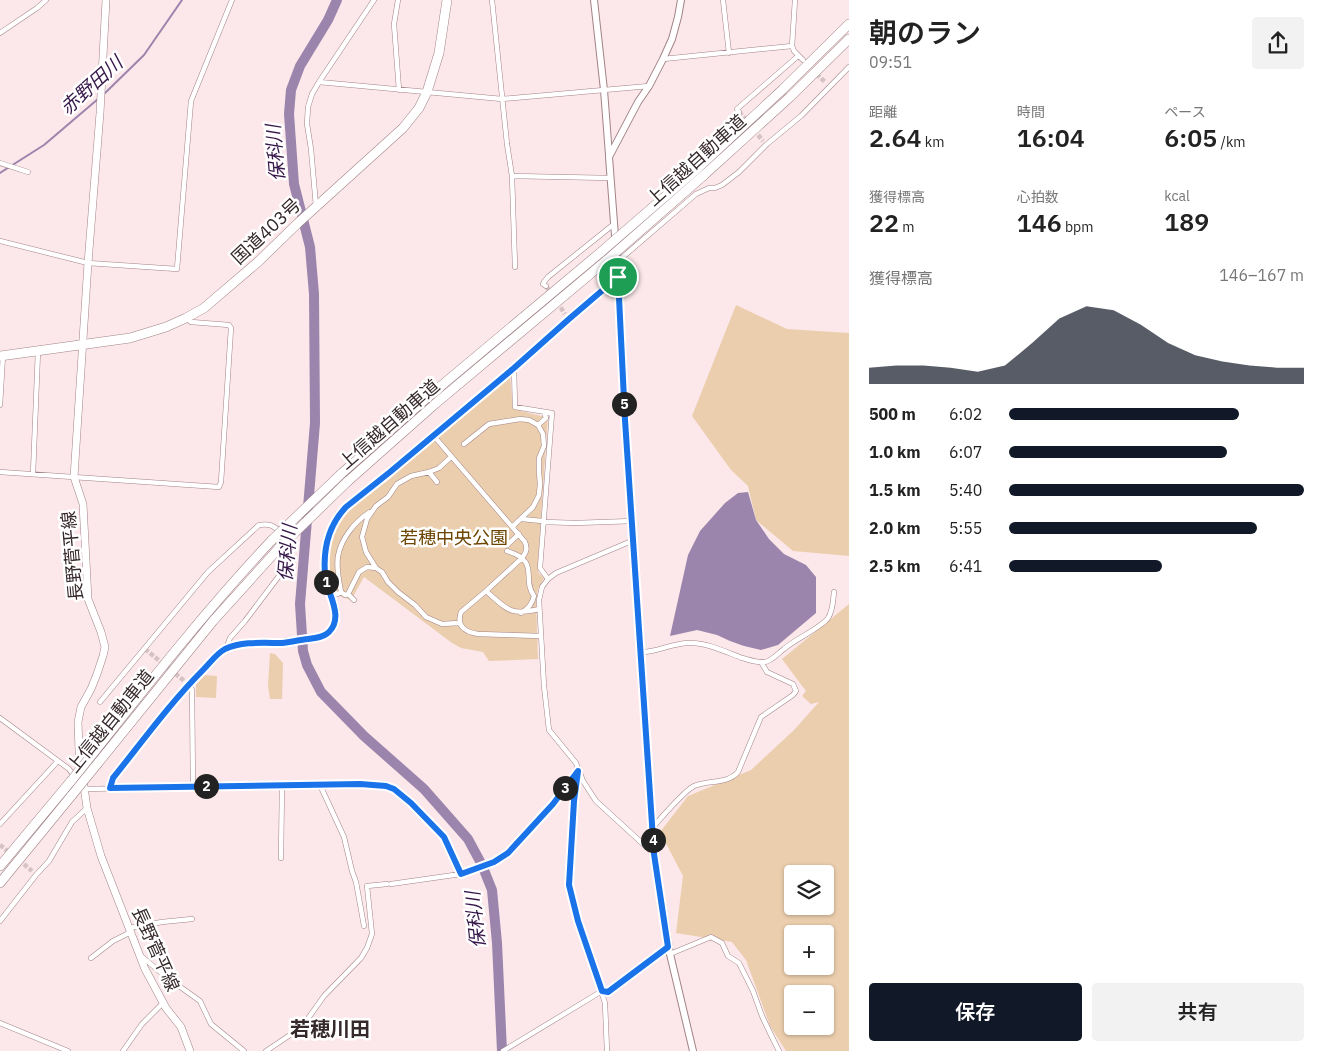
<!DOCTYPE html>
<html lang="ja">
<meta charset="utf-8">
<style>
:root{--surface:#fff;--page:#f2f2f2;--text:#222;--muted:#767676;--accent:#111827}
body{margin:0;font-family:"IBM Plex Sans","Noto Sans JP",sans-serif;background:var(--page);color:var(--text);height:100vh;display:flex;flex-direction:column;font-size:19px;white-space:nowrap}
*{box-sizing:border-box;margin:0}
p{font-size:16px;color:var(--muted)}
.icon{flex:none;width:28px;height:28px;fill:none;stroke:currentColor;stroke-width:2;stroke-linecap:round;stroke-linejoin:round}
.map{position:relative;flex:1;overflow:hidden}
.drawer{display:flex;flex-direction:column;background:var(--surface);width:475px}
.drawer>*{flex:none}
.buttons{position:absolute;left:784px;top:865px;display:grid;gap:10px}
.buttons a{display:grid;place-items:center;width:50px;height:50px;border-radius:5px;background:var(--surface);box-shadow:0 1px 4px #0004;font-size:25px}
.pin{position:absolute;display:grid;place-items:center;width:42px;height:42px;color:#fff;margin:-21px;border:2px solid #fff;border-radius:50%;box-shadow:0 1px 5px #0007}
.km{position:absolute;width:25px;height:25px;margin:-12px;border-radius:50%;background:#222;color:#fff;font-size:14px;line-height:25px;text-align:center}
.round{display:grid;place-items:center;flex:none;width:52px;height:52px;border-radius:5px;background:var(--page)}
.head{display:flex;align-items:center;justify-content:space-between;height:85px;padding:0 20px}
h1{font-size:28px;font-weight:600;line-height:38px}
.metrics{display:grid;grid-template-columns:repeat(3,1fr);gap:8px;height:85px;padding:5px 20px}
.metrics div{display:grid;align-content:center}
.metrics b{font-size:25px;font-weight:600}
.metrics small{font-size:14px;font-weight:400}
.metrics p{font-size:14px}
.chart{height:140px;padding:10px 20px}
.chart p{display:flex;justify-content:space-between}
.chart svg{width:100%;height:90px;margin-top:5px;fill:var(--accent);opacity:.7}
.action{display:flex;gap:10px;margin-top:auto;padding:10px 20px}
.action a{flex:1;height:58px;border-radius:5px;background:var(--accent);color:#fff;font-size:20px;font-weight:600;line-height:58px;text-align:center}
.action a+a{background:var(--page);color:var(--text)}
ul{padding:0 20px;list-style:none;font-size:16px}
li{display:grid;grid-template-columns:80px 60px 1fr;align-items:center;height:38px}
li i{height:12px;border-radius:6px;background:var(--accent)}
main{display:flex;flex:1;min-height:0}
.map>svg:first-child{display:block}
.green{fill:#ebcead;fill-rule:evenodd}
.water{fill:#9b85ac}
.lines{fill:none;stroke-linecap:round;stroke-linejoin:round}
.stream{stroke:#9b85ac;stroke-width:2}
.river{stroke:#9b85ac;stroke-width:10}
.street-tunnel{stroke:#d4c2c4;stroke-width:4.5;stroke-dasharray:4.5 2;stroke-linecap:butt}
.street-casing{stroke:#a18386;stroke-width:5.5}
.secondary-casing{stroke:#a18386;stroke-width:8}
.primary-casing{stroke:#a18386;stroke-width:8}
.highway-casing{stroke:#a18386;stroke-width:10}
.street{stroke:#fff;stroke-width:4.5}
.secondary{stroke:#fff;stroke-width:6}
.primary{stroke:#fff;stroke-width:7}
.highway{stroke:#fff;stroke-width:9}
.highway-bridge-casing{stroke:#a18386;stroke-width:10;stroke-linecap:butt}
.highway-bridge{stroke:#fff;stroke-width:9}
.route-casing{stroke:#fff;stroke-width:10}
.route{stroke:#1a73e8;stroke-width:6}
.labels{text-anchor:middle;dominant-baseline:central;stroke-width:5;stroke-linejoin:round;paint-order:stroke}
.street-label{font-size:18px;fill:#36292b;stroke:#fff}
.park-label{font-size:18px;fill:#6c4400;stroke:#fff}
.water-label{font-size:19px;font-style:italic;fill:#37184a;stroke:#fff}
.quarter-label{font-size:20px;font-weight:bold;fill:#36292b;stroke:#fff}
</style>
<main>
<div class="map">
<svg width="849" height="1051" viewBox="0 0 849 1051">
<rect width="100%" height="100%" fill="#fce8ea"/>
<path class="green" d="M 736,305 L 787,329 L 849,333 L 849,556 L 793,551 L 756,520 L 748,486 L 731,470 L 692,416 Z
M 510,376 L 513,409 L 541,416 L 548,416 L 538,562 L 538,572 L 544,578 L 538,589 L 536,601 L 538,659 L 489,661 L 483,652 L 461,648 L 452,643 L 364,577 L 351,600 C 346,598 340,597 337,594 C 325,582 329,537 338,524 C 353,503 377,489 396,473 C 434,441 473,409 510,376 Z
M 849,604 L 849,1051 L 786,1051 L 770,1026 L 746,960 L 732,942 L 676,933 L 683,876 L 660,832 L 688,796 L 751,770 L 794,730 L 819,702 L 811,704 L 802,696 L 806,691 L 782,659 ZM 792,874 L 825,874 L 825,906 L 792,906 ZM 792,934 L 825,934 L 825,966 L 792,966 ZM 792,994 L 825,994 L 825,1026 L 792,1026 Z
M 270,653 L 275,654 L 283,663 L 282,699 L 270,699 L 268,686 Z
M 204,675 L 217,676 L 216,698 L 196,697 L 196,684 Z"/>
<path class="water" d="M 748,492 L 756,520 L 769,539 L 784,554 L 806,565 L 816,577 L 816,613 L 778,645 L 761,650 L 744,646 L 730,641 L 717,635 L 697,630 L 670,636 L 688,555 L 700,531 L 725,503 L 738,493 Z"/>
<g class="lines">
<path class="stream" d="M 103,95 L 144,55 L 182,0
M 0,173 L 44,145 L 98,99"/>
<path class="river" d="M 337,0 L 328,20 L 300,66 L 291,90 L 289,114 L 294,184 L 310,247 L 314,294 L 315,423 L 300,604 L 303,651 L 307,665 L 321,692 L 364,736 L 424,789 L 468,839 L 482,865 L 492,890 L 497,943 L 502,1051"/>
<path class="street-tunnel" d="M 807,65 L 825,82
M 739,112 L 748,122
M 754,130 L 763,141
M 546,286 L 565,314
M 145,649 L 188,684
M 0,845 L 11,854
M 19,860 L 32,871"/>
<g class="street-casing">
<path id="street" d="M 398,0 L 394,24 L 399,90
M 492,0 L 507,144 L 512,176 L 610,178
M 723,0 L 729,53
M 795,0 L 792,46 L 794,51 L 803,60
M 0,33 L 37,8 L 46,0
M 663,59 L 792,46
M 319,82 L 502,99 L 649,86
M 739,112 L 737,109 L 798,56
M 0,163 L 28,172
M 512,176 L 515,267
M 316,206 L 311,149 L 307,124 L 308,107 L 312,94 L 319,82 L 374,0
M 0,241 L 88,263 L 177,269 L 191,101 L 232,0
M 617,262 L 696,194 L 709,188 L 715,188 L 722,185 L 739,172 L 767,144 L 801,116 L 849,67
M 546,286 L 543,284 L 544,282 L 548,277 L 614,224
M 514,368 L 515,407 L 552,413 L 540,568 L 548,579
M 0,405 L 3,355
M 538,425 L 546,418 L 544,412
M 433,435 L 525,542 C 528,550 526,552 522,558 L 486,591 L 461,612 C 456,626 465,632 478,634 L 541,636
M 464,444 L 489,424 L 520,419 L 529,420 L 538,425 L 543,434 L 544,446 L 539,458 L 539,472 L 540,484 L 539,495 L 533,507 L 512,527
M 451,457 L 439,468 L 429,472 L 411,476 L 397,484 L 388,497 L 376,506 L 367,519 L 362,537 L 366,552 L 376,568 L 382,572 L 388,582 L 398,592 L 415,605 L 426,617 L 442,624 L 459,623
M 0,472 L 219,487 L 221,482 L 231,328 L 229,325 L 191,322 L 186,318
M 429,472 L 437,482
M 33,474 L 38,351
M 522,519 L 542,521
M 544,522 L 576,523 L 633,521
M 634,540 L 556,573 L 548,579 L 542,587 L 539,600 L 544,686 L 549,730 L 576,763 L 583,781 L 596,801 L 654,854
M 507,545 L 519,534
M 507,551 C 541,561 521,578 534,596 C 532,604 529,608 521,613
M 329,591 L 338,594 L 341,592 C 339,581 336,568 338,556 C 341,539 355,521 370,512
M 486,591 C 508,610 510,616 539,609
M 341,592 L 345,595 L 348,594 L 359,572 L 367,567 L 376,568
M 348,594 L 354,600
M 642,652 C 658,652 674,642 691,643 C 708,643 726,652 742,658 C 750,660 757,663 765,662 C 772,661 778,653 784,649 C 795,639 821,628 828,618 C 833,611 833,600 834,592
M 188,684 L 192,690 L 193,786
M 100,702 L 208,572 L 259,525 C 287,520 287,554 282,572 L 245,621 L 230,638 L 226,649
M 0,718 L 69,769 L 84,789 L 359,784 L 386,786 L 394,789 L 411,803 L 444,837 L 461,874
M 578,772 L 574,801 L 569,885 L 578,921 L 605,1003 L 607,1051
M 320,785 L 344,837 L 352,871 L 356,882 L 364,926
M 110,787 L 113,778 C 142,741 170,702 204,668 C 211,661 218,653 227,649 C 245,641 265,643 284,642
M 0,824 L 58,761
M 653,827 C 662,817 684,791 694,786 C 708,780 728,784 738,772 L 761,717 L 793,695 L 796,691 L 793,684 L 767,672 L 761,662
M 281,858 L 282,785
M 391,884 L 461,874 L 494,862 L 508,853 L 553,804 L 577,772
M 0,921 L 36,875 L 49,861 L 72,822 L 87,808
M 129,928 L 162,922 L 192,919
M 670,954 L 711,937 L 722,943 L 728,956 L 739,963 L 753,991 L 762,1016 L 771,1035 L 779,1051
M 140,955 L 165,976 L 200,1001 L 211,1024 L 244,1051
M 91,958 L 113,941 L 131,932
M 0,1023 L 68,1051
M 123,1051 L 142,1024 L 163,1003
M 266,1051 L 293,1033 L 304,1024 L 324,996 L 361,958 L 367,948 L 372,934 L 367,886 L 387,884
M 503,1051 L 602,991 L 608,992 L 669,947"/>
</g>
<g class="secondary-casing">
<path id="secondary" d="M 594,0 L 604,90 L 609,155
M 681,0 L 678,17 L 672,39 L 663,59 L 649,86 L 638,102 L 609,157 L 617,262 L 625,420 L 654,854 L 670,954 L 693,1051
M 284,642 L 321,637 L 328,633 L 333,627 L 335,620 L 336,612 L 326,582 L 324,572 L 327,541 L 334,524 L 339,514 L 346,507 L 390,472 L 514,368 L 569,319 L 618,277"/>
</g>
<g class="primary-casing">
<path id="primary" d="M 106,0 L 100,113 L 88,263 L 74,477 L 83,504 L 88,599 L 101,632 L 105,647 L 103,656 L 97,674 L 91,689 L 81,707 L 78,722 L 79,751 L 87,808 L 101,856 L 145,969 L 166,1008 L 181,1027 L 190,1051"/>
</g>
<g class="highway-casing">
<path id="highway" d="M 698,168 L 782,90 L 849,24
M 703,176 L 790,97 L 849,39
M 0,356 L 130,338 L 166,327 L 186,318 L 204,308 L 259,261 L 298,223 L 403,128 L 419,108 L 427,92 L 439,53 L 447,0
M 341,474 L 429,396 L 601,252
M 347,482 L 435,404 L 607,260
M 95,751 C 152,679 209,607 272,540
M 98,763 L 213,621 L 279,548
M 0,866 L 71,781
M 0,883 L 72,795"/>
</g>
<use href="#street" class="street"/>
<use href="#secondary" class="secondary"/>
<use href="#primary" class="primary"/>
<use href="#highway" class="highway"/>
<g class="highway-bridge-casing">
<path id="highway-bridge" d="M 601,252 L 698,168
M 607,260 L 703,176
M 272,540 L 341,474
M 279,548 L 347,482
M 71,781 L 95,751
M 72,795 L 98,763"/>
</g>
<use href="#highway-bridge" class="highway-bridge"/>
</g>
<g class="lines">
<g class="route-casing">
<path id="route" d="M 618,277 L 625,420 L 654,854 L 668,947 L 608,992 L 602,991 L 578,921 L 569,885 L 574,801 L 578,771 L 553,804 L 508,853 L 494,862 L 461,874 L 444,837 L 411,803 L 394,789 L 386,786 L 360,784 L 110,788 L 113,778 C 142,742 170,703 203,670 C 210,663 216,654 225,649 C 243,641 263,643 282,643 C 291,642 299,640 308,639 C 316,638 324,637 329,632 C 345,616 326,592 325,574 C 323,549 329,525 346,507 L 390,472 L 514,368 L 569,319 Z"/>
</g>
<use href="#route" class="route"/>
</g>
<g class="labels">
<g class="street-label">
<text transform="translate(696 160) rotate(-42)">上信越自動車道</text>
<text transform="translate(266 231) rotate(-43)">国道403号</text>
<text transform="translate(389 424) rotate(-41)">上信越自動車道</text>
<text transform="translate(72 556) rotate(-95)">長野菅平線</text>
<text transform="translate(110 721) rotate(-51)">上信越自動車道</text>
<text transform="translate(156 949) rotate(66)">長野菅平線</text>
</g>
<g class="park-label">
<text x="454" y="537">若穂中央公園</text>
</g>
<g class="water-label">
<text transform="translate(91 85) rotate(-42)">赤野田川</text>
<text transform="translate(275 153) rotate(-95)">保科川</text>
<text transform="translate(287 553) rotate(-85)">保科川</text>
<text transform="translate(475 920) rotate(-96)">保科川</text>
</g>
<g class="quarter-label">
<text x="330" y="1028">若穂川田</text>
</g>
</g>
</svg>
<div class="buttons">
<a><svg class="icon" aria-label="layers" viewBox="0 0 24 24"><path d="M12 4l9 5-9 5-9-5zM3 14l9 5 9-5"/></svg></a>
<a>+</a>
<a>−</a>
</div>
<div class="pin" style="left:618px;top:277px;background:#1e9e55"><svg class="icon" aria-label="arrive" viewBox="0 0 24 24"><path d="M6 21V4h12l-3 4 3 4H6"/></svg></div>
<b class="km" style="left:326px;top:582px">1</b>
<b class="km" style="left:206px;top:786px">2</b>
<b class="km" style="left:565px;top:788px">3</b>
<b class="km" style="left:653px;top:840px">4</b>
<b class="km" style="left:624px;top:404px">5</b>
</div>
<section class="drawer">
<div class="head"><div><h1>朝のラン</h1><p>09:51</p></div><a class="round"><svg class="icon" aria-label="share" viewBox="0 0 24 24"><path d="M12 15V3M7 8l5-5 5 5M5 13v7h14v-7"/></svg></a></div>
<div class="metrics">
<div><p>距離</p><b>2.64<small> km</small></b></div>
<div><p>時間</p><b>16:04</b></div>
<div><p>ペース</p><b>6:05<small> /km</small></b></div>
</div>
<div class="metrics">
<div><p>獲得標高</p><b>22<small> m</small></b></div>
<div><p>心拍数</p><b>146<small> bpm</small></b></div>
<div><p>kcal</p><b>189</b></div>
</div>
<div class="chart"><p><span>獲得標高</span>146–167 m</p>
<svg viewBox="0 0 160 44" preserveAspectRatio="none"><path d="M0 44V36L10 35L20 35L30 36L40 38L50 35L60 24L70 12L80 6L90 8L100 15L110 24L120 30L130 33L140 35L150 36L160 36V44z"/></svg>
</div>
<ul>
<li><b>500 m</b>6:02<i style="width:78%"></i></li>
<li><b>1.0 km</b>6:07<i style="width:74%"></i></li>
<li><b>1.5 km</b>5:40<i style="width:100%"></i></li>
<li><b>2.0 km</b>5:55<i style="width:84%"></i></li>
<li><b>2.5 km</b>6:41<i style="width:52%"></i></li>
</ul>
<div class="action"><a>保存</a><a>共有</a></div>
</section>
</main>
